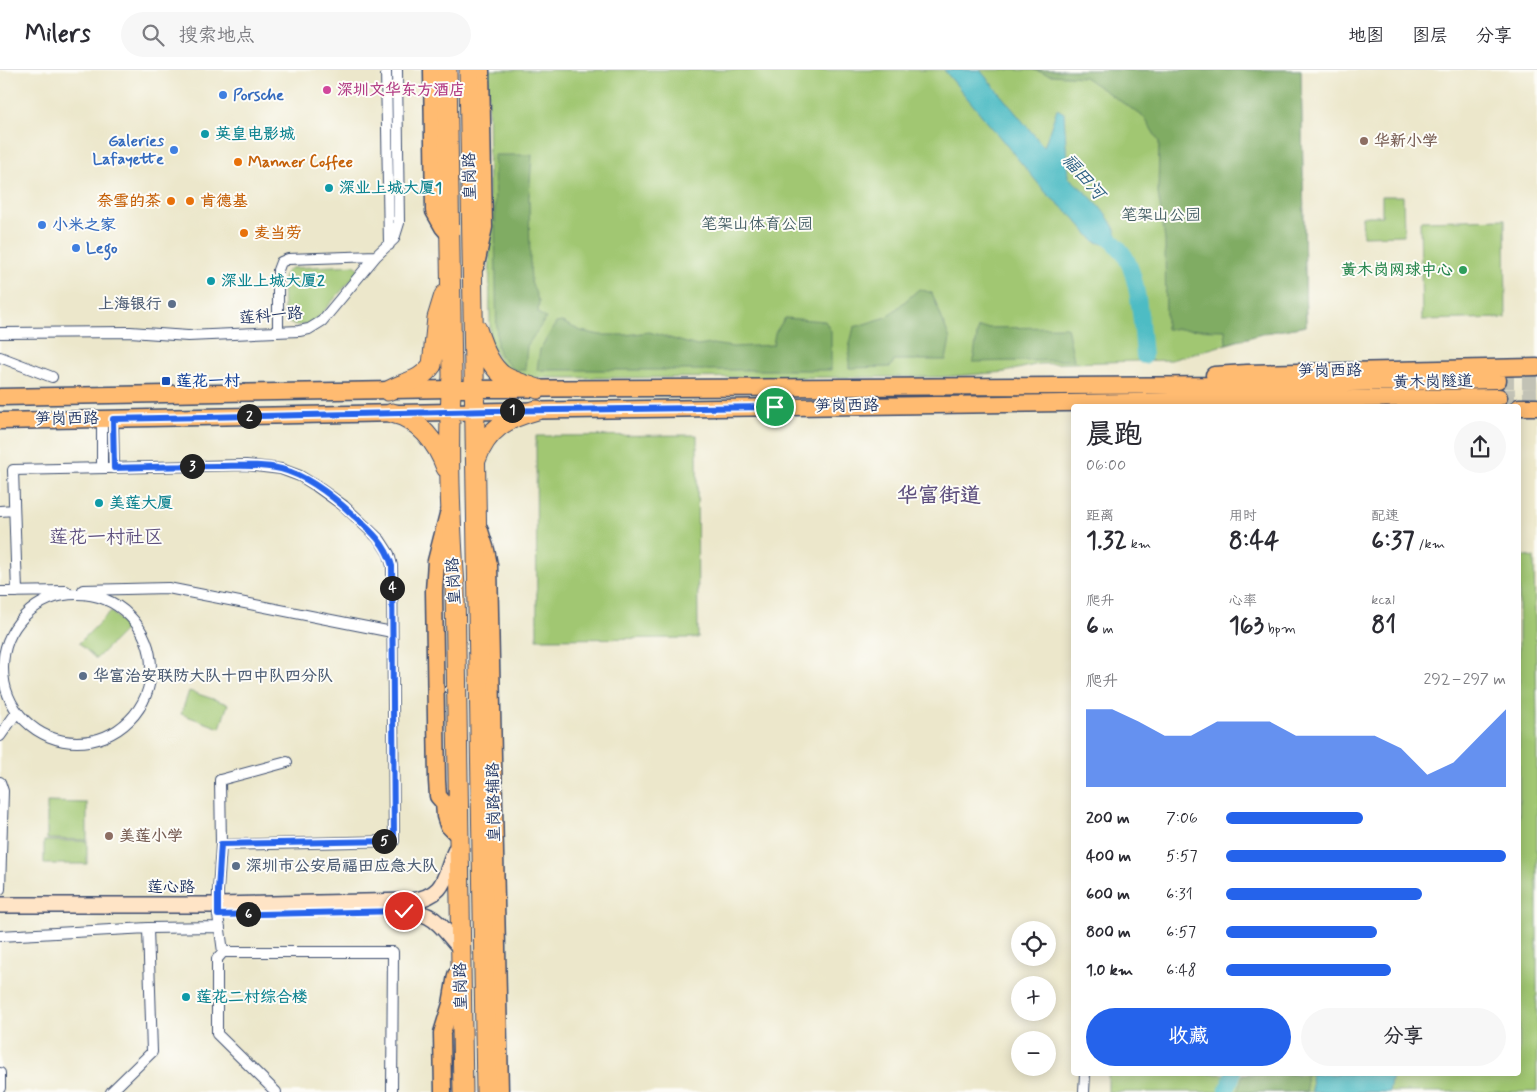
<!DOCTYPE html>
<html lang="zh">
<meta charset="utf-8">
<style>
:root{--surface:#fff;--page:#f7f7f7;--text:#2b2b33;--muted:#7c7c81;--line:#e1e1e2;--accent:#2563eb}
body{margin:0;font-family:Mynerve,"LXGW WenKai TC",sans-serif;background:var(--page);color:var(--text);height:100vh;display:flex;flex-direction:column;font-size:19px;white-space:nowrap}
*{box-sizing:border-box;margin:0}
p{font-size:16px;color:var(--muted)}
.icon{flex:none;width:28px;height:28px;fill:none;stroke:currentColor;stroke-width:2;stroke-linecap:round;stroke-linejoin:round}
.map{position:relative;flex:1;overflow:hidden}
.details{position:absolute;left:1071px;top:334px;width:450px;height:672px;display:flex;flex-direction:column;background:var(--surface);border-radius:5px;box-shadow:0 2px 12px #0003}
.details>*{flex:none}
.tools{position:absolute;left:1011px;top:851px;display:grid;gap:10px}
.tools a{display:grid;place-items:center;width:45px;height:45px;border-radius:50%;background:var(--surface);box-shadow:0 2px 12px #0003;font-size:25px}
.pin{position:absolute;display:grid;place-items:center;width:42px;height:42px;color:#fff;margin:-21px;border:2px solid #fff;border-radius:50%;box-shadow:0 1px 5px #0007}
.km{position:absolute;width:25px;height:25px;margin:-12px;border-radius:50%;background:#222;color:#fff;font-size:14px;line-height:25px;text-align:center}
.round{display:grid;place-items:center;flex:none;width:52px;height:52px;border-radius:26px;background:var(--page)}
.summary{display:flex;align-items:center;justify-content:space-between;height:85px;padding:0 15px}
h1{font-size:28px;font-weight:800;line-height:38px}
.figures{display:grid;grid-template-columns:repeat(3,1fr);gap:8px;height:85px;padding:5px 15px}
.figures div{display:grid;align-content:center}
.figures b{font-size:25px;font-weight:800}
.figures small{font-size:14px;font-weight:400}
.figures p{font-size:14px}
.chart{height:140px;padding:10px 15px}
.chart p{display:flex;justify-content:space-between}
.chart svg{width:100%;height:90px;margin-top:5px;fill:var(--accent);opacity:.7}
.button{display:flex;gap:10px;margin-top:auto;padding:10px 15px}
.button a{flex:1;height:58px;border-radius:30px;background:var(--accent);color:#fff;font-size:20px;font-weight:800;line-height:58px;text-align:center}
.button a+a{background:var(--page);color:var(--text)}
ul{padding:0 15px;list-style:none;font-size:16px}
li{display:grid;grid-template-columns:80px 60px 1fr;align-items:center;height:38px}
li i{height:12px;border-radius:6px;background:var(--accent)}
header{display:flex;align-items:center;gap:30px;box-sizing:border-box;height:70px;padding:0 25px;background:var(--surface);border-bottom:1px solid var(--line)}
header strong{font-size:24px}
nav{display:flex;gap:28px;margin-inline-start:auto;font-size:18px}
.search{width:350px;height:45px;background:var(--page);display:flex;align-items:center;gap:12px;box-sizing:border-box;padding:0 18px;border-radius:28px;color:var(--muted);font-size:19px}
.map>svg:first-child{display:block}
.green{fill:#a1c772;stroke:#5e7b68}
.forest{fill:#80ac64;stroke:#4e6e61}
.water{fill:#4dbcc4;stroke:#347691}
.lines{fill:none;stroke-linecap:round;stroke-linejoin:round}
.river{stroke:#4dbcc4;stroke-width:16}
.primary-tunnel{stroke:#c2c2b5;stroke-width:16;stroke-dasharray:16 8;stroke-linecap:butt}
.street-casing{stroke:#3a4b6e;stroke-width:12}
.secondary-casing{stroke:#3a4b6e;stroke-width:18}
.primary-casing{stroke:#3a4b6e;stroke-width:19}
.highway-casing{stroke:#3a4b6e;stroke-width:21}
.street{stroke:#fff;stroke-width:10}
.secondary{stroke:#ffe4c6;stroke-width:15}
.primary{stroke:#ffbb71;stroke-width:16}
.highway{stroke:#ffbb71;stroke-width:19}
.route-casing{stroke:#fff;stroke-width:10}
.route{stroke:#2563eb;stroke-width:6}
.hotel-dot{fill:#d1479c;stroke:#fdfcf7;stroke-width:2}
.shop-dot{fill:#3f7fe0;stroke:#fdfcf7;stroke-width:2}
.culture-dot{fill:#0f9aa8;stroke:#fdfcf7;stroke-width:2}
.education-dot{fill:#8d6e63;stroke:#fdfcf7;stroke-width:2}
.food-dot{fill:#e8710a;stroke:#fdfcf7;stroke-width:2}
.leisure-dot{fill:#2e9e5b;stroke:#fdfcf7;stroke-width:2}
.service-dot{fill:#5c6f8a;stroke:#fdfcf7;stroke-width:2}
.transit-dot{fill:#1a4fb4;stroke:#fdfcf7;stroke-width:2}
.labels{text-anchor:middle;dominant-baseline:central;stroke-width:4;stroke-linejoin:round;paint-order:stroke}
.hotel-label{font-size:16px;font-weight:bold;fill:#b23c85;stroke:#fdfcf7;text-anchor:start}
.shop-label{font-size:16px;font-weight:bold;fill:#366cbe;stroke:#fdfcf7;text-anchor:start}
.culture-label{font-size:16px;font-weight:bold;fill:#0d838f;stroke:#fdfcf7;text-anchor:start}
.education-label{font-size:16px;font-weight:bold;fill:#785e54;stroke:#fdfcf7;text-anchor:start}
.food-label{font-size:16px;font-weight:bold;fill:#c56008;stroke:#fdfcf7;text-anchor:start}
.street-label{font-size:16px;fill:#1b2f5e;stroke:#fdfcf7}
.park-label{font-size:16px;fill:#435d64;stroke:#fdfcf7}
.leisure-label{font-size:16px;font-weight:bold;fill:#27864d;stroke:#fdfcf7;text-anchor:end}
.service-label{font-size:16px;font-weight:bold;fill:#4e5e75;stroke:#fdfcf7;text-anchor:start}
.transit-label{font-size:16px;font-weight:bold;fill:#164399;stroke:#fdfcf7;text-anchor:start}
.water-label{font-size:18px;font-style:italic;fill:#2c6082;stroke:#fdfcf7}
.quarter-label{font-size:19px;fill:#5e507e;stroke:#fdfcf7}
.district-label{font-size:21px;font-weight:bold;fill:#5e507e;stroke:#fdfcf7}
</style>
<header>
<strong>Milers</strong>
<div class="search"><svg class="icon" aria-label="search" viewBox="0 0 24 24"><circle cx="10" cy="10" r="6"/><path d="M15 15l6 6"/></svg>搜索地点</div>
<nav><a>地图</a><a>图层</a><a>分享</a></nav>
</header>
<div class="map">
<svg width="1537" height="1022" viewBox="0 0 1537 1022">
<rect width="100%" height="100%" fill="#fdfcf7"/>
<filter id="ink" filterUnits="userSpaceOnUse"><feTurbulence type="fractalNoise" baseFrequency=".02" numOctaves="2"/><feDisplacementMap in="SourceGraphic" scale="10" xChannelSelector="R" yChannelSelector="G"/><feConvolveMatrix kernelMatrix="1 2 1 2 8 2 1 2 1" color-interpolation-filters="sRGB"/></filter>
<filter id="wash" filterUnits="userSpaceOnUse"><feTurbulence type="fractalNoise" baseFrequency=".0096" numOctaves="4" result="noise"/><feDisplacementMap in="SourceGraphic" scale="20" xChannelSelector="R" yChannelSelector="G"/><feGaussianBlur stdDeviation="1.12" result="paint"/><feColorMatrix in="noise" values="0 0 0 0 0 0 0 0 0 0 0 0 0 0 0 0 0 1.4 0 .05"/><feComposite in="paint" operator="in"/></filter>
<g filter="url(#wash)">
<rect width="100%" height="100%" fill="#ece7cb"/>
<path class="green" d="M 488,0 L 1301,0 L 1306,256 L 1265,263 L 1171,290 L 1039,294 L 1005,302 L 943,307 L 529,308 L 504,302 L 490,271 Z
M 1382,126 L 1403,126 L 1404,165 L 1363,166 L 1362,146 L 1382,146 Z
M 1505,149 L 1506,248 L 1422,250 L 1420,151 Z
M 355,195 L 359,199 L 358,202 L 314,252 C 303,256 288,259 284,245 L 283,207 L 286,202 L 291,198 Z
M 697,365 L 698,568 L 537,569 L 536,366 Z
M 1519,485 L 1534,488 L 1537,645 L 1537,1022 L 1108,1022 L 1108,1004 L 1519,1004 Z
M 111,541 L 127,558 L 96,589 L 79,573 Z
M 189,621 L 228,634 L 220,658 L 181,644 Z
M 47,732 L 87,733 L 87,770 L 47,769 Z
M 44,771 L 87,771 L 87,794 L 44,794 Z"/>
<path class="forest" d="M 1034,0 L 1301,0 L 1306,256 L 1265,263 L 1226,274 L 1225,260 L 1166,259 L 1165,170 L 1158,123 L 1159,72 L 1144,47 L 1084,7 L 1050,5 Z
M 494,85 L 532,85 L 529,127 L 530,193 L 531,211 L 539,232 L 538,243 L 546,248 L 527,276 L 525,300 L 514,300 L 500,285 L 497,276 Z
M 919,219 L 932,223 L 950,269 L 946,290 L 895,290 L 890,297 L 849,298 L 849,278 L 854,257 L 887,247 Z
M 785,248 L 825,251 L 831,261 L 831,300 L 537,300 L 540,279 L 556,253 L 562,252 L 581,261 L 600,265 L 625,265 L 649,262 L 697,276 L 712,274 L 733,277 L 773,275 L 775,263 Z
M 1067,257 L 1074,290 L 973,292 L 978,258 Z
M 1243,1004 L 1306,1004 L 1307,1022 L 1237,1022 Z"/>
<path class="water" d="M 944,0 L 980,0 L 1044,77 L 1057,39 L 1064,43 L 1068,107 C 1088,124 1109,142 1118,167 L 1109,176 L 1094,171 L 1073,147 L 1047,124 Z
M 1311,1004 L 1392,1004 L 1389,1022 L 1312,1022 Z"/>
<g class="lines">
<path class="river" d="M 1099,157 C 1107,166 1119,176 1125,186 C 1140,213 1141,255 1144,286
M 1226,1022 L 1233,1004"/>
</g>
</g>
<g filter="url(#ink)">
<g class="lines">
<path class="primary-tunnel" d="M 1498,310 L 1537,310
M 1499,327 L 1537,326"/>
<g class="street-casing">
<path id="street" d="M 386,0 L 389,175
M 278,261 L 278,200 L 281,192 L 288,189 L 376,186
M 0,263 L 130,262 L 188,266 L 299,261 L 309,259 L 322,251 L 376,186 L 394,169 L 399,153 L 397,0
M 0,287 L 52,307
M 102,349 L 102,398
M 113,349 L 114,398
M 0,441 L 14,440
M 83,520 L 168,518 L 392,562
M 0,522 L 66,521
M 17,522 L 13,400 L 246,395 L 281,399 L 300,406 L 316,416 L 344,436 L 380,470 L 389,484 L 392,496 L 394,771 L 221,775
M3 598a74 74 0 1 1 148 0a74 74 0 1 1-148 0Z
M 0,666 L 17,642
M 0,712 L 3,721 L 0,819
M 0,866 L 148,858 L 220,857
M 223,882 L 393,882 L 392,1022
M 0,1003 L 0,1018
M 111,1022 L 152,982 L 148,858
M 276,1022 L 217,964 L 217,889 L 223,882 L 218,845 L 218,821 L 221,775 L 220,710 L 287,692
M 1084,1022 L 1085,1004"/>
</g>
<g class="secondary-casing">
<path id="secondary" d="M 0,835 L 218,835 L 411,831 C 450,825 443,803 458,775
M 389,841 C 434,841 433,847 461,879"/>
</g>
<g class="primary-casing">
<path id="primary" d="M 432,0 L 434,141 L 443,157 L 449,164
M 476,195 L 484,157 L 481,0
M 1214,305 L 1247,303 L 1537,297
M 0,327 L 451,319 L 1247,315 L 1498,310
M 1519,337 L 1537,337
M 0,351 L 501,341 L 1499,327
M 448,444 L 436,491 L 434,521 L 437,711 L 438,726 L 444,733 L 445,746 L 448,755 L 459,766
M 480,461 L 486,480 L 489,495 L 500,1022
M 443,1022 L 442,963 L 451,934 L 456,905"/>
</g>
<g class="highway-casing">
<path id="highway" d="M 447,0 L 452,306 C 447,376 450,446 455,516 L 463,1022
M 469,0 L 486,1022
M 477,259 C 482,275 490,297 504,306 C 514,312 527,315 538,319
M 388,321 C 405,311 420,312 432,295 L 437,248 L 444,225
M 392,343 C 419,349 437,373 446,398
M 476,390 C 487,359 507,348 537,340"/>
</g>
<use href="#street" class="street"/>
<use href="#secondary" class="secondary"/>
<use href="#primary" class="primary"/>
<use href="#highway" class="highway"/>
</g>
</g>
<g class="lines" filter="url(#ink)">
<g class="route-casing">
<path id="route" d="M 404,841 L 218,845 L 218,821 L 221,774 L 394,771 L 392,496 C 386,474 371,461 354,446 C 334,427 308,406 281,399 C 261,394 238,396 217,396 C 182,396 148,397 114,398 L 113,349 L 493,341 L 775,337"/>
</g>
<use href="#route" class="route"/>
</g>
<circle class="hotel-dot" cx="327" cy="20" r="5"/>
<g class="shop-dot">
<circle cx="223" cy="25" r="5"/>
<circle cx="174" cy="80" r="5"/>
<circle cx="42" cy="155" r="5"/>
<circle cx="76" cy="178" r="5"/>
</g>
<g class="culture-dot">
<circle cx="205" cy="64" r="5"/>
<circle cx="329" cy="118" r="5"/>
<circle cx="211" cy="211" r="5"/>
<circle cx="99" cy="433" r="5"/>
<circle cx="186" cy="927" r="5"/>
</g>
<g class="education-dot">
<circle cx="1364" cy="71" r="5"/>
<circle cx="109" cy="766" r="5"/>
</g>
<g class="food-dot">
<circle cx="238" cy="92" r="5"/>
<circle cx="171" cy="131" r="5"/>
<circle cx="190" cy="131" r="5"/>
<circle cx="244" cy="163" r="5"/>
</g>
<circle class="leisure-dot" cx="1463" cy="200" r="5"/>
<g class="service-dot">
<circle cx="172" cy="234" r="5"/>
<circle cx="83" cy="606" r="5"/>
<circle cx="236" cy="796" r="5"/>
</g>
<rect class="transit-dot" x="161" y="306" width="10" height="10" rx="2.5"/>
<g class="labels">
<g class="hotel-label">
<text x="337" y="20">深圳文华东方酒店</text>
</g>
<g class="shop-label">
<text x="233" y="25">Porsche</text>
<text x="164" y="71" text-anchor="end">Galeries<tspan x="164" dy="18">Lafayette</tspan></text>
<text x="52" y="155">小米之家</text>
<text x="86" y="178">Lego</text>
</g>
<g class="culture-label">
<text x="215" y="64">英皇电影城</text>
<text x="339" y="118">深业上城大厦1</text>
<text x="221" y="211">深业上城大厦2</text>
<text x="109" y="433">美莲大厦</text>
<text x="196" y="927">莲花二村综合楼</text>
</g>
<g class="education-label">
<text x="1374" y="71">华新小学</text>
<text x="119" y="766">美莲小学</text>
</g>
<g class="food-label">
<text x="248" y="92">Manner Coffee</text>
<text x="161" y="131" text-anchor="end">奈雪的茶</text>
<text x="200" y="131">肯德基</text>
<text x="254" y="163">麦当劳</text>
</g>
<g class="street-label">
<text transform="translate(470 106) rotate(-91)">皇岗路</text>
<text transform="translate(271 246) rotate(-5)">莲科一路</text>
<text transform="translate(1330 301) rotate(-1)">笋岗西路</text>
<text transform="translate(1433 312) rotate(-1)">黄木岗隧道</text>
<text transform="translate(847 336) rotate(-1)">笋岗西路</text>
<text transform="translate(67 349) rotate(-1)">笋岗西路</text>
<text transform="translate(454 511) rotate(-93)">皇岗路</text>
<text transform="translate(494 732) rotate(-91)">皇岗路辅路</text>
<text x="171" y="817">莲心路</text>
<text transform="translate(461 916) rotate(-91)">皇岗路</text>
</g>
<g class="park-label">
<text x="1161" y="145">笔架山公园</text>
<text x="757" y="154">笔架山体育公园</text>
</g>
<g class="leisure-label">
<text x="1453" y="200">黄木岗网球中心</text>
</g>
<g class="service-label">
<text x="162" y="234" text-anchor="end">上海银行</text>
<text x="93" y="606">华富治安联防大队十四中队四分队</text>
<text x="246" y="796">深圳市公安局福田应急大队</text>
</g>
<g class="transit-label">
<text x="176" y="311">莲花一村</text>
</g>
<g class="water-label">
<text transform="translate(1083 107) rotate(49)">福田河</text>
</g>
<g class="quarter-label">
<text x="106" y="467">莲花一村社区</text>
</g>
<g class="district-label">
<text x="939" y="426">华富街道</text>
</g>
</g>
</svg>
<div class="tools">
<a><svg class="icon" aria-label="locate" viewBox="0 0 24 24"><circle cx="12" cy="12" r="6"/><path d="M12 2v4M12 18v4M2 12h4M18 12h4"/></svg></a>
<a>+</a>
<a>−</a>
</div>
<div class="pin" style="left:775px;top:337px;background:#1e9e55"><svg class="icon" aria-label="arrive" viewBox="0 0 24 24"><path d="M6 21V4h12l-3 4 3 4H6"/></svg></div>
<div class="pin" style="left:404px;top:841px;background:#d93025"><svg class="icon" aria-label="check" viewBox="0 0 24 24"><path d="M5 12l5 5 9-10"/></svg></div>
<b class="km" style="left:512px;top:340px">1</b>
<b class="km" style="left:249px;top:346px">2</b>
<b class="km" style="left:192px;top:396px">3</b>
<b class="km" style="left:392px;top:518px">4</b>
<b class="km" style="left:384px;top:771px">5</b>
<b class="km" style="left:248px;top:844px">6</b>
<section class="details">
<div class="summary"><div><h1>晨跑</h1><p>06:00</p></div><a class="round"><svg class="icon" aria-label="share" viewBox="0 0 24 24"><path d="M12 15V3M7 8l5-5 5 5M5 13v7h14v-7"/></svg></a></div>
<div class="figures">
<div><p>距离</p><b>1.32<small> km</small></b></div>
<div><p>用时</p><b>8:44</b></div>
<div><p>配速</p><b>6:37<small> /km</small></b></div>
</div>
<div class="figures">
<div><p>爬升</p><b>6<small> m</small></b></div>
<div><p>心率</p><b>163<small> bpm</small></b></div>
<div><p>kcal</p><b>81</b></div>
</div>
<div class="chart"><p><span>爬升</span>292–297 m</p>
<svg viewBox="0 0 160 44" preserveAspectRatio="none"><path d="M0 44V6L10 6L20 12L30 19L40 19L50 12L60 12L70 12L80 19L90 19L100 19L110 19L120 25L130 38L140 32L150 19L160 6V44z"/></svg>
</div>
<ul>
<li><b>200 m</b>7:06<i style="width:49%"></i></li>
<li><b>400 m</b>5:57<i style="width:100%"></i></li>
<li><b>600 m</b>6:31<i style="width:70%"></i></li>
<li><b>800 m</b>6:57<i style="width:54%"></i></li>
<li><b>1.0 km</b>6:48<i style="width:59%"></i></li>
</ul>
<div class="button"><a>收藏</a><a>分享</a></div>
</section>
</div>
